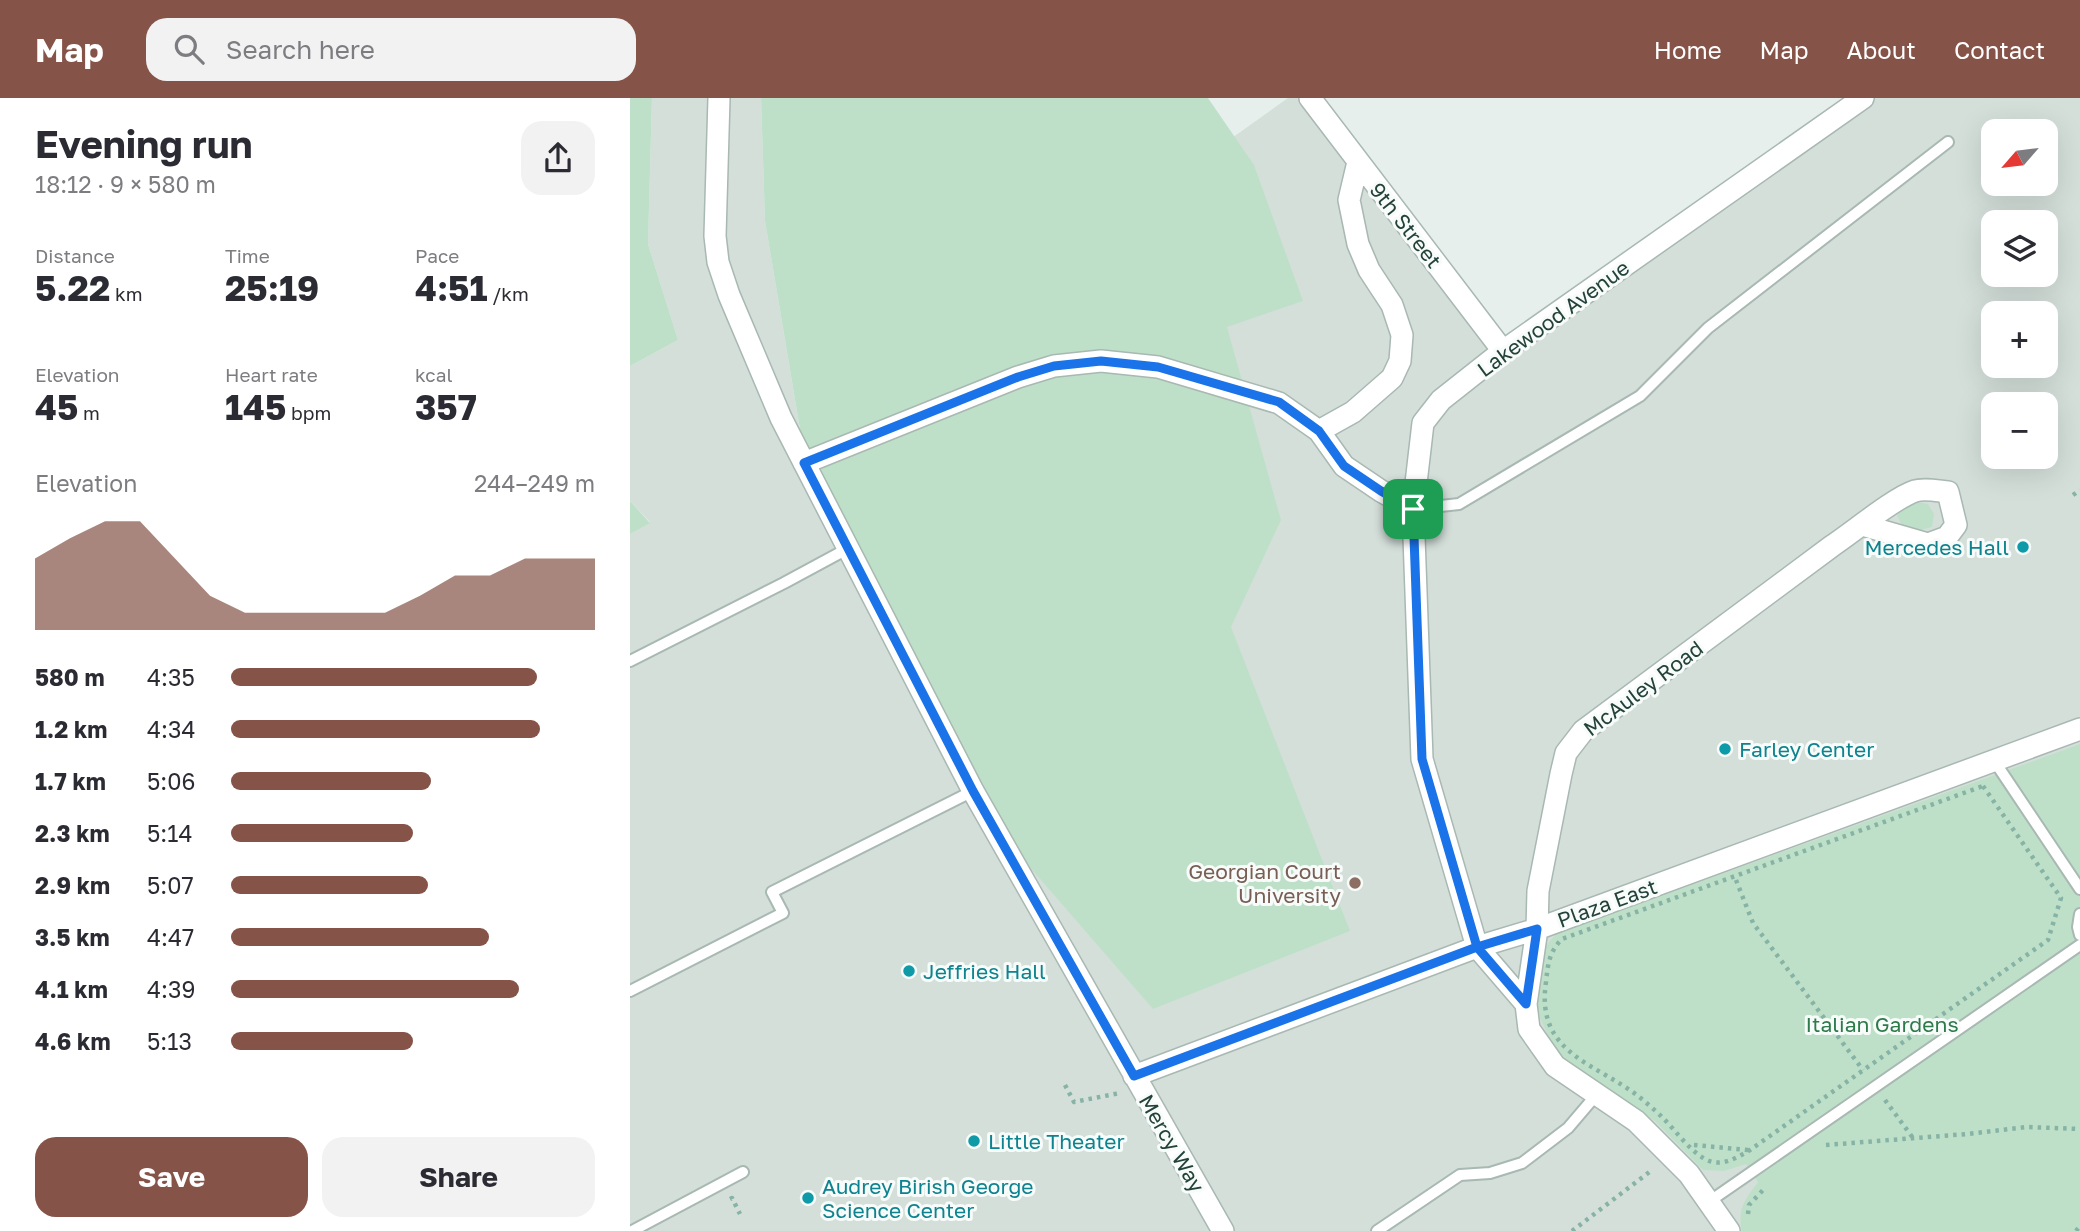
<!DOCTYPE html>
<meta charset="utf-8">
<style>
:root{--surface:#fff;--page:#f2f2f3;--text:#2b2b33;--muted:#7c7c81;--accent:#855347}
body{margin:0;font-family:"Golos Text",sans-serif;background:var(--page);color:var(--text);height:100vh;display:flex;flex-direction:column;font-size:26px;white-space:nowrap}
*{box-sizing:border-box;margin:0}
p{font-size:23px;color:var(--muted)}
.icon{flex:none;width:38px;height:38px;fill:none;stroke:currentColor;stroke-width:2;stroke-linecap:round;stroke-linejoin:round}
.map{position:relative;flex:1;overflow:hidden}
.panel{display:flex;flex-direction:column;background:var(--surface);width:630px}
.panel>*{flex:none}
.needle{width:46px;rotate:242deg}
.fabs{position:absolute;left:1351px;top:21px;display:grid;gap:14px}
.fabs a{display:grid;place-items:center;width:77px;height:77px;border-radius:14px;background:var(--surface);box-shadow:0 7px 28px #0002;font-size:35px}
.pin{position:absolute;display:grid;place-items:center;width:60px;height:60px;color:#fff;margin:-30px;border-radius:14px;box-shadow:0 4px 10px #0006}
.round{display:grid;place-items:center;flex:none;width:74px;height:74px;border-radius:21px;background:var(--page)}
.summary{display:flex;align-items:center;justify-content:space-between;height:119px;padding:0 35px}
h1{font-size:38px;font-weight:700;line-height:52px}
.metrics{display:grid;grid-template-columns:repeat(3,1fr);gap:10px;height:119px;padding:7px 35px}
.metrics div{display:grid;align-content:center}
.metrics b{font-size:35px;font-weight:700}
.metrics small{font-size:19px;font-weight:400}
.metrics p{font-size:19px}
.chart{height:196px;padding:14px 35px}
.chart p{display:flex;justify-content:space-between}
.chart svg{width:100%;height:126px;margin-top:7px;fill:var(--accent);opacity:.7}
.button{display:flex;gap:14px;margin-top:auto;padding:14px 35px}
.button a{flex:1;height:80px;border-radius:21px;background:var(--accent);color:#fff;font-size:28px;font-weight:700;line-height:80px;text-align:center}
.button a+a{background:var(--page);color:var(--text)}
ul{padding:0 35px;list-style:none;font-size:23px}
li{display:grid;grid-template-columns:112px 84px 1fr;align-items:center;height:52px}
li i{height:18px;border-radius:9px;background:var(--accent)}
header{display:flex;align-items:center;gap:42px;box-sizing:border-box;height:98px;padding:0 35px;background:var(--accent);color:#fff}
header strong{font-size:33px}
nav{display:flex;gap:38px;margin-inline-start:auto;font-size:24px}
.search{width:490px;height:63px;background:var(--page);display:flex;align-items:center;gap:18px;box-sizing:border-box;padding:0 24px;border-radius:21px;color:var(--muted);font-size:26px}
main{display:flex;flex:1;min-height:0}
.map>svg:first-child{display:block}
.built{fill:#d4dfda;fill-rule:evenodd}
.green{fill:#bfe0c8}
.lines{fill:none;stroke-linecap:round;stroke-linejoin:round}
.service-casing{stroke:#a8b8b2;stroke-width:14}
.minor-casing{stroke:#a8b8b2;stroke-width:24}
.path{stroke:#86b3a5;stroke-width:4.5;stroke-dasharray:3.5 5;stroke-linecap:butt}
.service{stroke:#fff;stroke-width:10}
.minor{stroke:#fff;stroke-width:21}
.route-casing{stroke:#fff;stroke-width:14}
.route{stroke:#1a73e8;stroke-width:9}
.culture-dot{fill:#0f9aa8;stroke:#f7fbf9;stroke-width:2.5}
.education-dot{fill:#8d6e63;stroke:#f7fbf9;stroke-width:2.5}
.labels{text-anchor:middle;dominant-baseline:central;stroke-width:6;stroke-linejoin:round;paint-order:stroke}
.street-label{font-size:21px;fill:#24423a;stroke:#f7fbf9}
.culture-label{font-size:21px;fill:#0d838f;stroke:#f7fbf9;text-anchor:start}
.education-label{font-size:21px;fill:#785e54;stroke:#f7fbf9;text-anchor:end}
.park-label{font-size:21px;fill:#2d7a4b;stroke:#f7fbf9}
</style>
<header>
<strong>Map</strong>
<div class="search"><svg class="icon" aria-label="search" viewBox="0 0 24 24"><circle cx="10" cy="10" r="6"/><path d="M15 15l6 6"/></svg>Search here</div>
<nav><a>Home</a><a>Map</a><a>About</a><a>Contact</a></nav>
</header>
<main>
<section class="panel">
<div class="summary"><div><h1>Evening run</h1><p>18:12 · 9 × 580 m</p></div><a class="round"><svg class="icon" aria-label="share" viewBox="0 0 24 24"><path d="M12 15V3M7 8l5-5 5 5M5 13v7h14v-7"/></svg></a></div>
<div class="metrics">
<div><p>Distance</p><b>5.22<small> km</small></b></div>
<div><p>Time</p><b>25:19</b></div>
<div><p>Pace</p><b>4:51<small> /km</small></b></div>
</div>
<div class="metrics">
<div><p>Elevation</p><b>45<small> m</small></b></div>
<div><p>Heart rate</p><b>145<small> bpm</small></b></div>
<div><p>kcal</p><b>357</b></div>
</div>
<div class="chart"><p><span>Elevation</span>244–249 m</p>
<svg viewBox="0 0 160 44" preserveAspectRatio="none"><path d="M0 44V19L10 12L20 6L30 6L40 19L50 32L60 38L70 38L80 38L90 38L100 38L110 32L120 25L130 25L140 19L150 19L160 19V44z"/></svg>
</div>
<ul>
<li><b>580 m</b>4:35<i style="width:84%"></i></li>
<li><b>1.2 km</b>4:34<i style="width:85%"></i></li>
<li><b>1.7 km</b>5:06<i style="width:55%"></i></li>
<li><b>2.3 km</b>5:14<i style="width:50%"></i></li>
<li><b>2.9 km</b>5:07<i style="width:54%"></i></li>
<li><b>3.5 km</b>4:47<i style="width:71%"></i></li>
<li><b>4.1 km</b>4:39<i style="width:79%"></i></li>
<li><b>4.6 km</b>5:13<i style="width:50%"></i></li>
</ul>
<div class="button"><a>Save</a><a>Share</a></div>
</section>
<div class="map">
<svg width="1450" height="1133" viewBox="0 0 1450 1133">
<rect width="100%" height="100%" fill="#e6efeb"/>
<path class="built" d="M 22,0 L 131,0 L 135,123 L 171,337 L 395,187 L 658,0 L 692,0 L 873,253 L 1222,0 L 1450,0 L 1450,1133 L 0,1133 L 0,436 L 20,424 L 0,403 L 0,268 L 48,242 L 18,146 ZM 1363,33 L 1416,33 L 1416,86 L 1363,86 ZM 1363,124 L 1416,124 L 1416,177 L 1363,177 ZM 1363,215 L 1416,215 L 1416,268 L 1363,268 ZM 1363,306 L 1416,306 L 1416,359 L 1363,359 Z"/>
<path class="green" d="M 0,0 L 22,0 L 18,146 L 48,242 L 0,268 Z
M 131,0 L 578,0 L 624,67 L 673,203 L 597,229 L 651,422 L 601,529 L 720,833 L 523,911 L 345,706 L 171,337 L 135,123 Z
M 0,403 L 20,425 L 0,436 Z
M 1288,404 L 1298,406 L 1304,416 L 1302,429 L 1291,432 L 1272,428 L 1267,417 L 1276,409 Z
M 1450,646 L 1450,1133 L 1112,1133 C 1107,1111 1115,1101 1128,1084 L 1116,1066 L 1094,1073 L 1073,1072 L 1025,1023 L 934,961 L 924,951 L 910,920 L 905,893 L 912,852 L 926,836 Z"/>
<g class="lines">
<g class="service-casing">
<path id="service" d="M 783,411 L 829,406 L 1010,298 L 1078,230 L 1318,44
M 0,563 L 154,485 L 217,451
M 1363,661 L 1450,791
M 1450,816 L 1448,829 L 1450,837
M 0,893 L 153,815 L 142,794 L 343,693
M 1080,1103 L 1450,847
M 2,1133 L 113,1074
M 747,1133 L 830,1077 L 860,1075 L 892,1065 L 938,1030 L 967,996"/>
</g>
<g class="minor-casing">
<path id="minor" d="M 89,0 L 85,138 L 88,164 L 99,197 L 151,320 L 343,693 L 593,1133
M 680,0 L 873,253
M 689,333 L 723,314 L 762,280 L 770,263 L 772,237 L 762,207 L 739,172 L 728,146 L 719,102 L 728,64
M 174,365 L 388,279 L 424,268 L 471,263 L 528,269 L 649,305 L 689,333 L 714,368 L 751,393 L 783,411
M 896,906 L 907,831 L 908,793 L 931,676 L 936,655 L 953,633 L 1202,448 C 1223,434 1264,400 1285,393 C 1294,390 1308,393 1318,394 L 1326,427 L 1317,439 L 1298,446 L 1232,427
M 504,978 L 847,849 L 907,831 L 1450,631
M 1099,1133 L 1059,1076 L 1006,1023 L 925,968 L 899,931 L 896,906 L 847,849 L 792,661 L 783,411 L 793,325 L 811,302 L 873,253 L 1233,0"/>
</g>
<path class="path" d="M 1443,397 L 1450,392
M 1353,688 L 1431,800 L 1418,842 L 1120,1052 C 1106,1060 1091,1070 1075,1061 C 1059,1052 1046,1033 1033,1020 C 1027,1014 1020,1008 1013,1002 C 969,965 905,958 916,884 C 918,866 919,854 932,841 Z
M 1106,782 L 1123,825 L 1233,972
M 435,987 L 444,1004 L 490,995
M 1255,1002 L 1283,1040
M 1064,1047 L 1118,1052
M 1196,1047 L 1337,1036 L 1397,1029 L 1450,1031
M 100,1101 L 102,1100 L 110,1116
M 1118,1116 L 1119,1107 L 1133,1092
M 942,1133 L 1022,1072
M 1446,1133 L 1450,1128"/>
<use href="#service" class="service"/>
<use href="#minor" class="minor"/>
</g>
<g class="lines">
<g class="route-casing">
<path id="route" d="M 783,411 L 751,393 L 714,368 L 689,333 L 649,304 L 528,269 L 471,263 L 424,268 L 388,279 L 174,365 L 343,693 L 504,978 L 847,849 L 896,906 L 907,831 L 847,849 L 792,661 L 783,411"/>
</g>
<use href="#route" class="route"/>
</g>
<g class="culture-dot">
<circle cx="1393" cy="449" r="7"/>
<circle cx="1095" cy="651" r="7"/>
<circle cx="279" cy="873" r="7"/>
<circle cx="344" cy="1043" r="7"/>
<circle cx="178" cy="1100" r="7"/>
</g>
<circle class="education-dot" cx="725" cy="785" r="7"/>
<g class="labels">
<g class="street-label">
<text transform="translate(776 127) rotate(52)">9th Street</text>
<text transform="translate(923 220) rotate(-36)">Lakewood Avenue</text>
<text transform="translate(1013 590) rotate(-37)">McAuley Road</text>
<text transform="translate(977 805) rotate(-20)">Plaza East</text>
<text transform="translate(542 1045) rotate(60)">Mercy Way</text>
</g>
<g class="culture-label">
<text x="1379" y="449" text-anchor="end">Mercedes Hall</text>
<text x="1109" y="651">Farley Center</text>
<text x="293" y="873">Jeffries Hall</text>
<text x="358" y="1043">Little Theater</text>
<text x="192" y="1088">Audrey Birish George<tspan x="192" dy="24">Science Center</tspan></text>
</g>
<g class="education-label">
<text x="711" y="773">Georgian Court<tspan x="711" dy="24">University</tspan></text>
</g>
<g class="park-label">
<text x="1252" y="926">Italian Gardens</text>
</g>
</g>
</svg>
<div class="fabs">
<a><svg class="needle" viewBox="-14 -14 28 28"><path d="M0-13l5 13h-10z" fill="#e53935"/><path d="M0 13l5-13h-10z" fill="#7c7c81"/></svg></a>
<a><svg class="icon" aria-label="layers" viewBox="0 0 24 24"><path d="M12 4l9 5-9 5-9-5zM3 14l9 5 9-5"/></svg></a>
<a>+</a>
<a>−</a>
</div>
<div class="pin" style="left:783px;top:411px;background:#1e9e55"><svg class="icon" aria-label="arrive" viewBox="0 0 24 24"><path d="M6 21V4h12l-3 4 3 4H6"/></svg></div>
</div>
</main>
